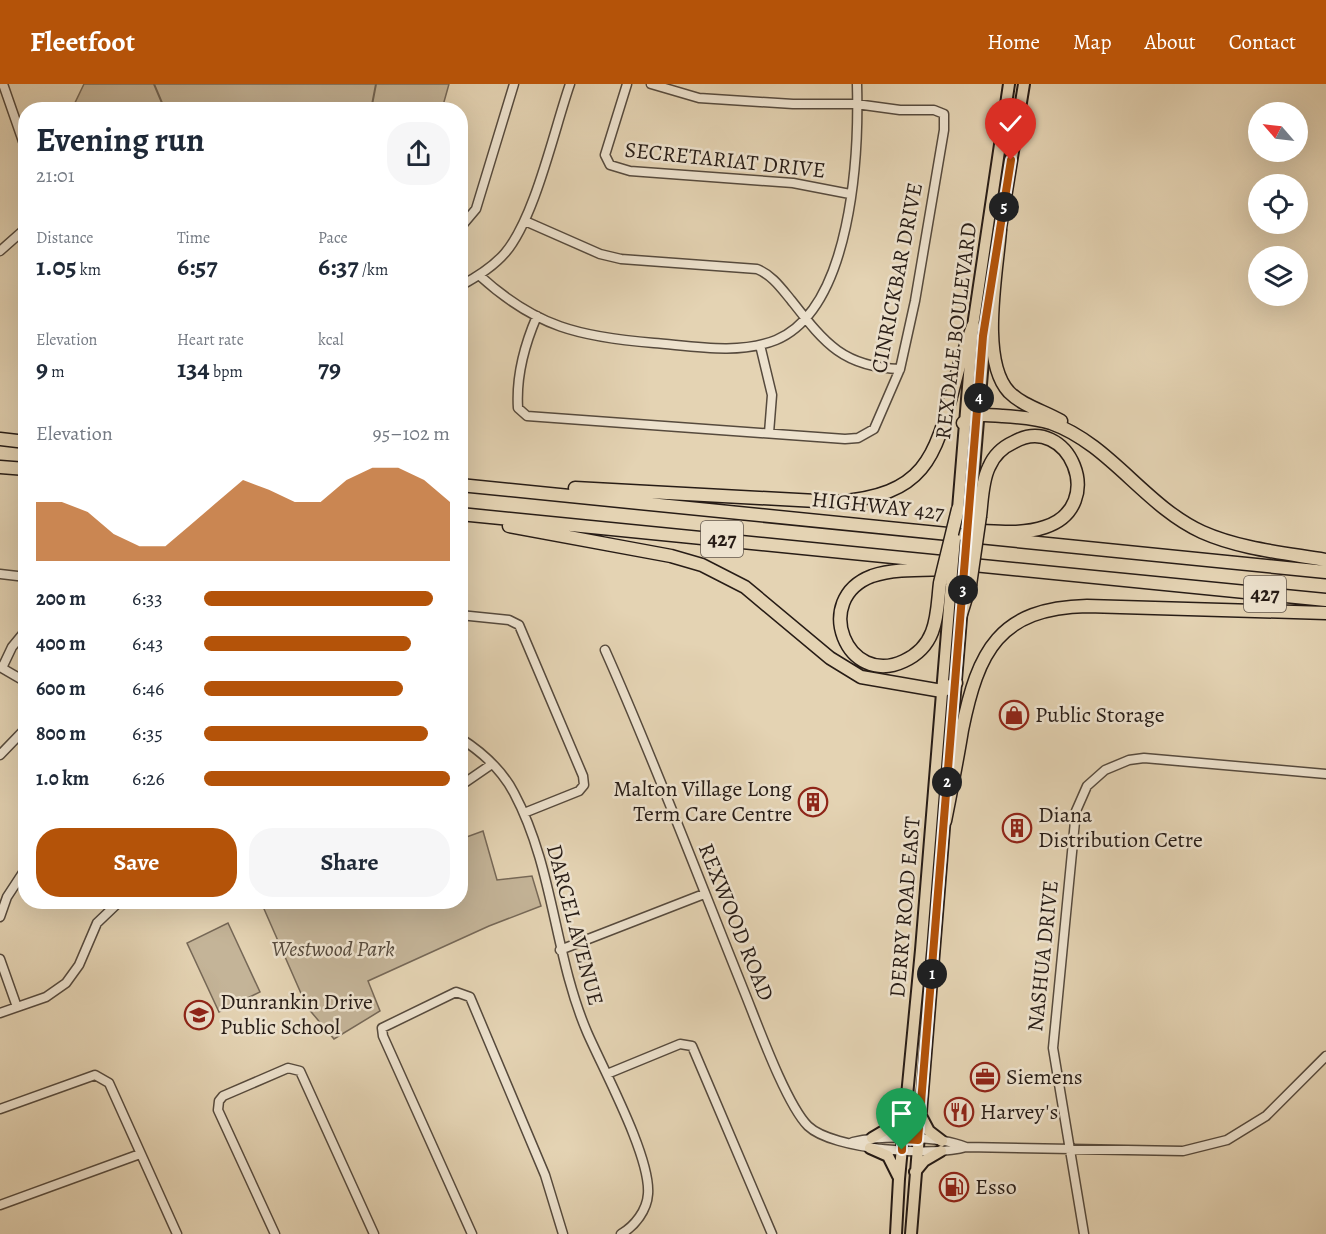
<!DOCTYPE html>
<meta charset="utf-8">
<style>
:root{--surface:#fff;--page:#f6f6f7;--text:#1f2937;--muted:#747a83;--accent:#b45309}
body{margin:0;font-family:Alegreya,serif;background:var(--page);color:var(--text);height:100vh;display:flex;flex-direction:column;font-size:22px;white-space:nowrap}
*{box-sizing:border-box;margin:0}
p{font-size:20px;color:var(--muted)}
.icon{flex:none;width:33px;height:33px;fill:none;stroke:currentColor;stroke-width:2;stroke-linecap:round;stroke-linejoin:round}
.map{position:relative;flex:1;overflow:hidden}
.sheet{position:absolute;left:18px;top:18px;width:450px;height:807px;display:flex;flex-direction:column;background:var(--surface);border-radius:24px;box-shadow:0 6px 24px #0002}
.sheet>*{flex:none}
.needle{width:39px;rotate:298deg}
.controls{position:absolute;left:1248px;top:18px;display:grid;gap:12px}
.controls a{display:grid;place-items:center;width:60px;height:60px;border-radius:50%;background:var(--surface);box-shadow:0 6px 24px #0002;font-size:30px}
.pin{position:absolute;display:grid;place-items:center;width:51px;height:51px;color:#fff;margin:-62px -26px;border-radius:50% 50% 50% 0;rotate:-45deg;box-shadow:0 0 6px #0007}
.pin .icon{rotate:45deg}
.km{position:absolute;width:30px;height:30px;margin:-15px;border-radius:50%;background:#222;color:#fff;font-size:16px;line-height:30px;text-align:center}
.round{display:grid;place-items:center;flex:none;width:63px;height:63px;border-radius:24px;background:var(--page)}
.head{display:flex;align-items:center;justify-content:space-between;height:102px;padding:0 18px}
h1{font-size:33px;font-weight:600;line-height:45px}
.stats{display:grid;grid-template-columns:repeat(3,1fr);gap:9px;height:102px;padding:6px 18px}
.stats div{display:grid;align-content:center}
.stats b{font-size:26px;font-weight:600}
.stats small{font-size:16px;font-weight:400}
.stats p{font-size:16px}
.chart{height:168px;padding:12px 18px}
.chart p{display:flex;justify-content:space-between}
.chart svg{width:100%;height:108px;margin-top:6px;fill:var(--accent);opacity:.7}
.action{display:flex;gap:12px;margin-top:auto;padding:12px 18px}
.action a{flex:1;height:69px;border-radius:24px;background:var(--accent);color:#fff;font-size:24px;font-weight:600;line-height:69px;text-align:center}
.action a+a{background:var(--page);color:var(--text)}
ul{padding:0 18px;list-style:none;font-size:20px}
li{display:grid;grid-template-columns:96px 72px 1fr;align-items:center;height:45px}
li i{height:15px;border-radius:8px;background:var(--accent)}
header{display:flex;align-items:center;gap:36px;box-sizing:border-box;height:84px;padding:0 30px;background:var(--accent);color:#fff}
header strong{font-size:28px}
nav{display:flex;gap:33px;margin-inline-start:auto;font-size:21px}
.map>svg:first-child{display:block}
.green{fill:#c4b498;stroke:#766857;stroke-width:1.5}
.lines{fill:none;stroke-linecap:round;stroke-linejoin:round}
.stream{stroke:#726554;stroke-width:2}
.minor-casing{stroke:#564a3d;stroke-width:11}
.major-casing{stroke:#271c16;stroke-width:14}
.highway-casing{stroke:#271c16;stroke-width:15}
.minor{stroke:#ede2ce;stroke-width:8}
.major{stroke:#e4d3b3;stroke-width:10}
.highway{stroke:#e4d3b3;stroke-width:12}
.major-bridge-casing{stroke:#271c16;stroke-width:14;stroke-linecap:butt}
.highway-bridge-casing{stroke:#271c16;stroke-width:15;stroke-linecap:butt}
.major-bridge{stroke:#e4d3b3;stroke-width:10}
.highway-bridge{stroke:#e4d3b3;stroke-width:12}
.route-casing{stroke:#fff;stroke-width:12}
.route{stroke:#b45309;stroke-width:8}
.labels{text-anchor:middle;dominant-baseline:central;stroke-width:5;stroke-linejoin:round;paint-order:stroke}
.shield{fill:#ede2ce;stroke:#62574d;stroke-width:1.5}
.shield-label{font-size:21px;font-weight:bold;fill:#271c16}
.street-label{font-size:22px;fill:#271c16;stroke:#ede2ce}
.poi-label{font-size:22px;fill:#271c16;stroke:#ede2ce;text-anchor:start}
.park-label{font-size:22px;font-style:italic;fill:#564a3d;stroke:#ede2ce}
</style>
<header>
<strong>Fleetfoot</strong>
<nav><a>Home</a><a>Map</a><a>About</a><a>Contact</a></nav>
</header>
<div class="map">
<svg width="1326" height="1150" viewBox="0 0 1326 1150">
<rect width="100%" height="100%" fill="#e4d3b3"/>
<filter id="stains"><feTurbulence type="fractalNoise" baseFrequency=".00333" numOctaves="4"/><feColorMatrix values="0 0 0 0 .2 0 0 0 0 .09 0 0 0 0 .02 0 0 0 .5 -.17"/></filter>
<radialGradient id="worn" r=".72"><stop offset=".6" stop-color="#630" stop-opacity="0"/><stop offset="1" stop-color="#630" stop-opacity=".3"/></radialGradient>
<path class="green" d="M 84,0 L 449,0 L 442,25 L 72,25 Z
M 483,747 L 497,796 L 532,792 L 541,822 L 489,842 L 368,897 L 380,927 L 334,955 L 307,923 L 261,818 L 460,818 L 461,755 Z
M 228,839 L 260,908 L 219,928 L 187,859 Z"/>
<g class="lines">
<path class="stream" d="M 154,0 L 165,26
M 371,26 L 376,0"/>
<g class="minor-casing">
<path id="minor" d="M 3,0 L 26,66
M 627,0 L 605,71 L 610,81 L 630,87 L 793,99 L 850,110
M 525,137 L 600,170 L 621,175 L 757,185 C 772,191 781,204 791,216 C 824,258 842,283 900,285
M 460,144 L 476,125 L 514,0
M 0,167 L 26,144
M 480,192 C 536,243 580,253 654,259 C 692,262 739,271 776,256 C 852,224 859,71 857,0
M 460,202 C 477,193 493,183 505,169 C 535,134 554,46 570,0
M 537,232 C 524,262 516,292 518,324 L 527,332 L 845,355 L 858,354 L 874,345 L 900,285 L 915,217 L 944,46 L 944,30 L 934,26 L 900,26 L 856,20 L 793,20 L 699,14 L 651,0
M 760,261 L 772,311 L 769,349
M 0,490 L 26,493
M 460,531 L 509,536 L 519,541 L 583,692 L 584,701 L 579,707 L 524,729
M 605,566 C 655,678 698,793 744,907 C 757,939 786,1020 808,1042 C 833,1066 934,1073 966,1063 L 1183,1067 L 1227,1056 L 1266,1032 L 1326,972
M 0,583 L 26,598
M 2,584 L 12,563 L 26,546
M 460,654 C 482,668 502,686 514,709 C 554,784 554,871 587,948 C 603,985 651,1073 648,1110 C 647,1126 635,1142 621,1150
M 0,671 L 26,644
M 460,702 L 492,680
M 0,833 L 7,813 L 26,784
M 560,866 L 704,810
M 0,875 L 17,923
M 0,929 L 46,913 L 66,899 L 79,881 L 97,839 L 119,818
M 607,990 L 680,960 L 692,962 L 772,1150
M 0,1025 L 95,991 L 109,999 L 177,1150
M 853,1058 C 883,1051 938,1052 966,1063
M 0,1121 L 140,1070
M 275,1150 L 218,1026 L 219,1017 L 223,1012 L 288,984 L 300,987 L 374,1150
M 472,1150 L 383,952 L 382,944 L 456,908 L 470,913 L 545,1091 L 563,1150
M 1084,1150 L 1053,964 L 1076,727 L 1087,702 L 1105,686 L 1129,676 L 1144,674 L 1326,690"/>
</g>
<g class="major-casing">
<path id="major" d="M 999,153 L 1024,0
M 958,425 L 973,242 L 1009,0
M 970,433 L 988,216
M 947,706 L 962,522
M 920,1030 L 929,1047 L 942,1057
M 872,1054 L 894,1041 L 906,1026
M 870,1064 L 888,1072 L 898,1092
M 915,1088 L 924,1077 L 941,1067
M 896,1150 L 899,1095 L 921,866 L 951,499
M 911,1150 L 945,731"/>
</g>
<g class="highway-casing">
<path id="highway" d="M 1000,146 C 997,187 979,276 1009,308 C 1023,322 1044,327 1061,337
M 963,339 C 975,328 987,331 1002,332 C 1018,333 1035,334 1051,339 C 1110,360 1145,422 1202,448 C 1240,465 1285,469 1326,476
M 0,355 L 26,358
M 0,383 L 26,385
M 460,401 L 1326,488
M 575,404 L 835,418 C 932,411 936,368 958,286 C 962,271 968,257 973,242
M 460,430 L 1326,516
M 980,432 C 982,416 982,397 989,383 C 994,371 1003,363 1014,358 C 1068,328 1109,422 1045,443 C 1025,450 1002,448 982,447
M 509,442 L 671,472 L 702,481 L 745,503 L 830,574 L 861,593 L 942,607 L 956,599
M 940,499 C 938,515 938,533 932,548 C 927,561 917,571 904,577 C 847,604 811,515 872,492 C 895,484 926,486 950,485
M 961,530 L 970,501
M 945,737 C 951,707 957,677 962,646 C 978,567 999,524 1087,522 L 1326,529"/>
</g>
<use href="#minor" class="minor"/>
<use href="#major" class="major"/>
<use href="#highway" class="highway"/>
<g class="major-bridge-casing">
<path id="major-bridge" d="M 951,499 L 955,455
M 964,500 L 970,433"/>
</g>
<g class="highway-bridge-casing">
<path id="highway-bridge" d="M 940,499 L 958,425
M 970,501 L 980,432"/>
</g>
<use href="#major-bridge" class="major-bridge"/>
<use href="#highway-bridge" class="highway-bridge"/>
</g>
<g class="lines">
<g class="route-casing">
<path id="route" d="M 902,1066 L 902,1055 L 918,1056 L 983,252 L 1011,76"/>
</g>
<use href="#route" class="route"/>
</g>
<defs>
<g id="shop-ring" transform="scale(1.5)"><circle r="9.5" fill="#ede2ce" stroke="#8f2418" stroke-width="1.5"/><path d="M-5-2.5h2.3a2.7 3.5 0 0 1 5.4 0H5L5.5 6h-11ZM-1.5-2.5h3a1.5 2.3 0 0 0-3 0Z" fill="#8f2418"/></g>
<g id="building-ring" transform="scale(1.5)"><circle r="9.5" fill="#ede2ce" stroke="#8f2418" stroke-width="1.5"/><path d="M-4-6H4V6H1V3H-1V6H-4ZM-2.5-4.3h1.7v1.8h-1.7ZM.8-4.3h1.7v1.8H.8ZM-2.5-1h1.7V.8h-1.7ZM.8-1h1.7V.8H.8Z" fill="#8f2418"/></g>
<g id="school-ring" transform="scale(1.5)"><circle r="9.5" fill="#ede2ce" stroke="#8f2418" stroke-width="1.5"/><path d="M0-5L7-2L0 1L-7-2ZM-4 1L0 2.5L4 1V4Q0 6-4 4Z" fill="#8f2418"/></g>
<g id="office-ring" transform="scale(1.5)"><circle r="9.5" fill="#ede2ce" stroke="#8f2418" stroke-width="1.5"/><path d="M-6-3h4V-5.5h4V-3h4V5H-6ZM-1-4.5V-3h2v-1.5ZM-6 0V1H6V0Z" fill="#8f2418"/></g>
<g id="restaurant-ring" transform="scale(1.5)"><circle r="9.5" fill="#ede2ce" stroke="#8f2418" stroke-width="1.5"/><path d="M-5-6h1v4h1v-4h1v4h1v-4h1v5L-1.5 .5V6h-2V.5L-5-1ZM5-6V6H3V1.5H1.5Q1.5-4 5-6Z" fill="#8f2418"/></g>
<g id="fuel-ring" transform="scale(1.5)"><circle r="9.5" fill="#ede2ce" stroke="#8f2418" stroke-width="1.5"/><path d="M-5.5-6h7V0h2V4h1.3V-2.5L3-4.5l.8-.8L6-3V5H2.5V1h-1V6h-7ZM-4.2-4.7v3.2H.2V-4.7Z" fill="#8f2418"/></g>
</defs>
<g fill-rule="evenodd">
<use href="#shop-ring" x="1014" y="631"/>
<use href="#building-ring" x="813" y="718"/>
<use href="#building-ring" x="1017" y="744"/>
<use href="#school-ring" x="199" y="931"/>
<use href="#office-ring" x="985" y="993"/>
<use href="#restaurant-ring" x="959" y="1028"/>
<use href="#fuel-ring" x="954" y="1103"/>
</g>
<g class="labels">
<g class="shield">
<rect x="701" y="437" width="42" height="36" rx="4.5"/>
<rect x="1244" y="492" width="42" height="36" rx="4.5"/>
</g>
<g class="shield-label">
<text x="722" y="455">427</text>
<text x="1265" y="510">427</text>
</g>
<g class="street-label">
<text transform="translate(725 76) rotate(6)">SECRETARIAT DRIVE</text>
<text transform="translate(897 194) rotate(-79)">CINRICKBAR DRIVE</text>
<text transform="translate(956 247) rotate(-83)">REXDALE BOULEVARD</text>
<text transform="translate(878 422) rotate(6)">HIGHWAY 427</text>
<text transform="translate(905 823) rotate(-85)">DERRY ROAD EAST</text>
<text transform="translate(736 838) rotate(68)">REXWOOD ROAD</text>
<text transform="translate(575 841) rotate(75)">DARCEL AVENUE</text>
<text transform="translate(1043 872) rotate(-84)">NASHUA DRIVE</text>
</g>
<g class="poi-label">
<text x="1035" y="631">Public Storage</text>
<text x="792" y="705" text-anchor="end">Malton Village Long<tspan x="792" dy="25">Term Care Centre</tspan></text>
<text x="1038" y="731">Diana<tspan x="1038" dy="25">Distribution Cetre</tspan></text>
<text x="220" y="918">Dunrankin Drive<tspan x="220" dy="25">Public School</tspan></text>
<text x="1006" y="993">Siemens</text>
<text x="980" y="1028">Harvey's</text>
<text x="975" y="1103">Esso</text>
</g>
<g class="park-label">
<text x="333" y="865">Westwood Park</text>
</g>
</g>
<rect width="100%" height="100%" filter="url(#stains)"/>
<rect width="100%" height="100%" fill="url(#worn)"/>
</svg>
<div class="controls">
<a><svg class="needle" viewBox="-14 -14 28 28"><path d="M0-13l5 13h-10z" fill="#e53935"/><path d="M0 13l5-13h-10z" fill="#747a83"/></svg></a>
<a><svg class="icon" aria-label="locate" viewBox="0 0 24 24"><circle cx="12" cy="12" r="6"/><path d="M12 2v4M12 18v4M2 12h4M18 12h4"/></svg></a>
<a><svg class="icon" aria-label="layers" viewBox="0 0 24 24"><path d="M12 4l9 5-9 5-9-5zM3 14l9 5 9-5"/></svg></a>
</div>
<div class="pin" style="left:902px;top:1066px;background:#1e9e55"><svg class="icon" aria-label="arrive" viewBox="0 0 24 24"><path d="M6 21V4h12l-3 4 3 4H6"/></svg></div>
<div class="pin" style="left:1011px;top:76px;background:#d93025"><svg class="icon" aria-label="check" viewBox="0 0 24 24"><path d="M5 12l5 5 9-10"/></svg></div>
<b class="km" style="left:932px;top:890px">1</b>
<b class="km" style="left:947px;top:698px">2</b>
<b class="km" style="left:963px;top:506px">3</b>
<b class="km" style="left:979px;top:314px">4</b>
<b class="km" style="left:1004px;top:123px">5</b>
<section class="sheet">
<div class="head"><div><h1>Evening run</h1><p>21:01</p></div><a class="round"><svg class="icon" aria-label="share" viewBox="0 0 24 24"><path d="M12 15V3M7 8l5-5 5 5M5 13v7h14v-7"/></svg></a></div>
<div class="stats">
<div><p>Distance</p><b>1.05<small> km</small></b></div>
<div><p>Time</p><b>6:57</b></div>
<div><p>Pace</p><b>6:37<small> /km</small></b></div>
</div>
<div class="stats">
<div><p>Elevation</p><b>9<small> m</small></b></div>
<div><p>Heart rate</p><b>134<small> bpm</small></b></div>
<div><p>kcal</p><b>79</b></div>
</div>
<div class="chart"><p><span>Elevation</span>95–102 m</p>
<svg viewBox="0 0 160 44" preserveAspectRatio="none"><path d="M0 44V20L10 20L20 24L30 33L40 38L50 38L60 29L70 20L80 11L90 15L100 20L110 20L120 11L130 6L140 6L150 11L160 20V44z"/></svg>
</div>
<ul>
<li><b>200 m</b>6:33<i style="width:93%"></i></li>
<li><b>400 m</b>6:43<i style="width:84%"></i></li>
<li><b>600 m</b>6:46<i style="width:81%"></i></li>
<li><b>800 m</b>6:35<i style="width:91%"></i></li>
<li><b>1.0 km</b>6:26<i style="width:100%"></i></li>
</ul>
<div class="action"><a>Save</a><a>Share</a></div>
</section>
</div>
